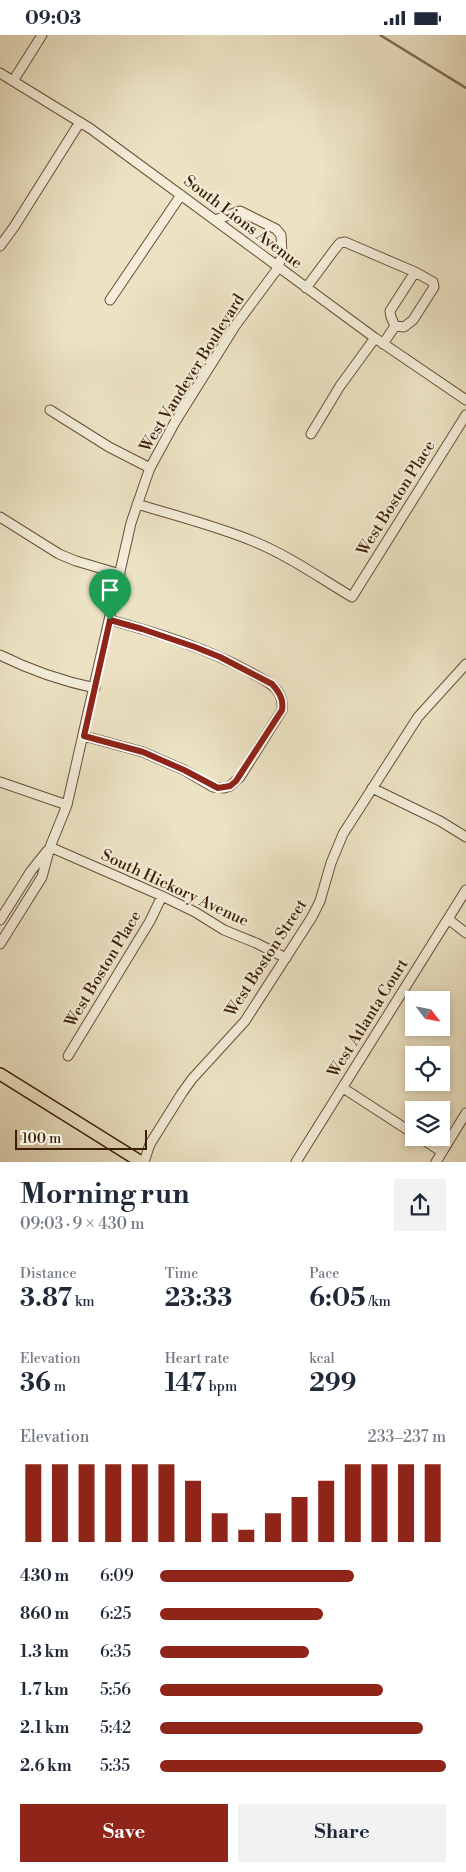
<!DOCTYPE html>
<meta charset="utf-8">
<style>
:root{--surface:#fff;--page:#f2f2f3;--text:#1f2937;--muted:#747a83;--accent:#8f2418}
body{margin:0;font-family:"Libre Bodoni",serif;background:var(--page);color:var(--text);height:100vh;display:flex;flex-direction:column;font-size:19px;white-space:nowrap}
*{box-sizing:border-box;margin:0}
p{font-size:16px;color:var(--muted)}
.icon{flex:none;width:28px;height:28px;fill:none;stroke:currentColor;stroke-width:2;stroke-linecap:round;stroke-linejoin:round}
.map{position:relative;height:1127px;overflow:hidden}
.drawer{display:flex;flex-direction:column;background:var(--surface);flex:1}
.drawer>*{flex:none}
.needle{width:32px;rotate:122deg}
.fabs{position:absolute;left:405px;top:956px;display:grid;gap:10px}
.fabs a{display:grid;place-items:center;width:45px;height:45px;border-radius:0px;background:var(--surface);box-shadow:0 2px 8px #0003;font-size:25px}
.scale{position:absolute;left:15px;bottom:12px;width:132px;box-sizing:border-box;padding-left:5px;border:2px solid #3d1e05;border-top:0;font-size:14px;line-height:18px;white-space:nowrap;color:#3d1e05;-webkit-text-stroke:4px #f3edd9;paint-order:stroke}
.pin{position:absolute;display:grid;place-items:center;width:42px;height:42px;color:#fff;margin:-51px -21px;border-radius:50% 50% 50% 0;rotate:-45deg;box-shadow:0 0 5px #0007}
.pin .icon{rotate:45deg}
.round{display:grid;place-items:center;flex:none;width:52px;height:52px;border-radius:0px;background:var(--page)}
.headline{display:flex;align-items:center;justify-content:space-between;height:85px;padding:0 20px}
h1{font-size:28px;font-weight:700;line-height:38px}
.figures{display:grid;grid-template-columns:repeat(3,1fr);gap:8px;height:85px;padding:5px 20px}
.figures div{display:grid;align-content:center}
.figures b{font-size:25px;font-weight:700}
.figures small{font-size:14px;font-weight:400}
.figures p{font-size:14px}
.chart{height:140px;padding:10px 20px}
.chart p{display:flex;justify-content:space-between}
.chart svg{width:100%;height:90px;margin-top:5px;stroke:var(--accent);stroke-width:6}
.primary-button{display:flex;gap:10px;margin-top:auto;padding:10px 20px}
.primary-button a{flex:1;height:58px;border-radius:0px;background:var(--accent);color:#fff;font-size:20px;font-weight:700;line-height:58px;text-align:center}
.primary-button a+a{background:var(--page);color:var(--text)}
ul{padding:0 20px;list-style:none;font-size:16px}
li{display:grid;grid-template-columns:80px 60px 1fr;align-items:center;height:38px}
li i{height:12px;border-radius:6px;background:var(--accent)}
.status{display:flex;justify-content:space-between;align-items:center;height:35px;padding:0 25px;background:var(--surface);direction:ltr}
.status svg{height:14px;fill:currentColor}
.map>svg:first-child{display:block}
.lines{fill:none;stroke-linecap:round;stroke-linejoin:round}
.stream{stroke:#826c51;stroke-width:2.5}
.minor-casing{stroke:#694f35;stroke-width:11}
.major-casing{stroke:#3d1e05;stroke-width:14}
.minor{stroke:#f3edd9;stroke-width:9}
.major{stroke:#ece3c4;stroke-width:11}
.route-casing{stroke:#fff;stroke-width:10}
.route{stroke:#8f2418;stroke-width:6}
.labels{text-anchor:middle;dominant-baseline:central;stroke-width:4.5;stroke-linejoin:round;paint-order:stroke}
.street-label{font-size:16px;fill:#3d1e05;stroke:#f3edd9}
</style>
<div class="status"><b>09:03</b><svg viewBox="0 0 49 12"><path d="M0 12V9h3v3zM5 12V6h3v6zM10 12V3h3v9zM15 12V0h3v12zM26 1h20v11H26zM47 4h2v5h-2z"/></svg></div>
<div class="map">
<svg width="466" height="1127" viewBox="0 0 466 1127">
<rect width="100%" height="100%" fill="#ece3c4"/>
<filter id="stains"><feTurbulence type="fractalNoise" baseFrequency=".004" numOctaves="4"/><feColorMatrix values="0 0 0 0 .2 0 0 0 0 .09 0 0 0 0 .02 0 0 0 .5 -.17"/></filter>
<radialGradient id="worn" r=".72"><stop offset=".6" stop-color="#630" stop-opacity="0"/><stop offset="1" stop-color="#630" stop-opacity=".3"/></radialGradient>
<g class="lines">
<path class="stream" d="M 380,0 L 466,53"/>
<g class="minor-casing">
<path id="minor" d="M 0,38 L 91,94 L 375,303 L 466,365
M 13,46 L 42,0
M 0,211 L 14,192 L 80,87
M 306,253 L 335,214 L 340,208 L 345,207 L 415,237
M 110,265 L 181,160
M 383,309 L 395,291 L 404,292 L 413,285 L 434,252 L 433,247 L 415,237 L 390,276 L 391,282 L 395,291
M 50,375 L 109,412 L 150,433
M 311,399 L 340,351 L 375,303
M 137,469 C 176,481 217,491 255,507 C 289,521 320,543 352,562 L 466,380
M 0,482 L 59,519 L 76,526 L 120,539
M 0,620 C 30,635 62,646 95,653
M 84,701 L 143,717 L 184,735 L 213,752 L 224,753 L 230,751 L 240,742 L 282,675 C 283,667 281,660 276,654 C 269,646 258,642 250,637 C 206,613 158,598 110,585
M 0,747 L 67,770
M 372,753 L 440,786 L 466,802
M 50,812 L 162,861 L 195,877 L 224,895 L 256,908 L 286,923
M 448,884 L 466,898
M 0,885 L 31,836 L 47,816
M 0,909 L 42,842 L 50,812 L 67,770 L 131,488 L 145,447 L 150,433 L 175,387 L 235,291 L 278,233 L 282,219 L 281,200 L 276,194 L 240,176 L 215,185
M 68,1021 L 150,886 L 162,861
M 343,1053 L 414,1099
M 419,1102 L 442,1117
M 144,1127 L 150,1109 L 182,1058 L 192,1044 L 245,986 L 312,882 L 320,866 L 331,828 L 343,799 L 418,682 L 466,629
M 296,1127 L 466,855
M 436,1127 L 466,1078"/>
</g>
<g class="major-casing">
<path id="major" d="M 0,1039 L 141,1127"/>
</g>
<use href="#minor" class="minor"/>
<use href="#major" class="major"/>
</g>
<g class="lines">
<g class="route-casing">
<path id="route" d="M 110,585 L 142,594 L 195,612 L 220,622 L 272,649 C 279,657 284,664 282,675 L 236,746 L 230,751 L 218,753 L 184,735 L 143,717 L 84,701 Z"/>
</g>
<use href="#route" class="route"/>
</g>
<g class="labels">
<g class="street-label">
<text transform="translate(243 187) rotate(37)">South Lions Avenue</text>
<text transform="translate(192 338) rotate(-58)">West Vandever Boulevard</text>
<text transform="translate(396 463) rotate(-58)">West Boston Place</text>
<text transform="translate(175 853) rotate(25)">South Hickory Avenue</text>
<text transform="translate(266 923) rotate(-57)">West Boston Street</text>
<text transform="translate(103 934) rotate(-59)">West Boston Place</text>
<text transform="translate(368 983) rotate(-58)">West Atlanta Court</text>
</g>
</g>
<rect width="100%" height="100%" filter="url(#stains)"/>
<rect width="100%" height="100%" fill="url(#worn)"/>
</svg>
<div class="fabs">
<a><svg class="needle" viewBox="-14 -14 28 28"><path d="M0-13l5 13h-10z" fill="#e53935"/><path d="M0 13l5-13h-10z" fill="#747a83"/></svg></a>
<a><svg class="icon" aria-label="locate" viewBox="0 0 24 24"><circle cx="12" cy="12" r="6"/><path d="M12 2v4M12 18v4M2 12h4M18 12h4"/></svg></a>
<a><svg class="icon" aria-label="layers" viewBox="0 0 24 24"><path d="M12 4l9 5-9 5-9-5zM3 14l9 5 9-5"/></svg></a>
</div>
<div class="scale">100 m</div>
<div class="pin" style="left:110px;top:585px;background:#1e9e55"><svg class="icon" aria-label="arrive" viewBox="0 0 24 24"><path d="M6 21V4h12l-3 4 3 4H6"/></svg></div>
</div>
<section class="drawer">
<div class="headline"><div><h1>Morning run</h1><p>09:03 · 9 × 430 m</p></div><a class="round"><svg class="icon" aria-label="share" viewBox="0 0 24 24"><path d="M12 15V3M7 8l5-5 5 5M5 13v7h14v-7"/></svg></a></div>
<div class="figures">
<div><p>Distance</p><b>3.87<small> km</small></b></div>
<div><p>Time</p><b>23:33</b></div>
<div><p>Pace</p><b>6:05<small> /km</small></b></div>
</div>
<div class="figures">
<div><p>Elevation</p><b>36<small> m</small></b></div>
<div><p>Heart rate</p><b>147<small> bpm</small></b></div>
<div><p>kcal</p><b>299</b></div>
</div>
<div class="chart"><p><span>Elevation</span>233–237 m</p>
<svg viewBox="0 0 160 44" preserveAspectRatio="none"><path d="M5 44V6M15 44V6M25 44V6M35 44V6M45 44V6M55 44V6M65 44V14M75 44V30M85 44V38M95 44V30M105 44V22M115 44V14M125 44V6M135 44V6M145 44V6M155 44V6"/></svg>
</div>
<ul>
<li><b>430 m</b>6:09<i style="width:68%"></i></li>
<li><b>860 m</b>6:25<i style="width:57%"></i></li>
<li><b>1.3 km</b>6:35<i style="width:52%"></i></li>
<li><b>1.7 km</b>5:56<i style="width:78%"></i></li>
<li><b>2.1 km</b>5:42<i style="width:92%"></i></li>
<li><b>2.6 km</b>5:35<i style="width:100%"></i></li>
</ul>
<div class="primary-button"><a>Save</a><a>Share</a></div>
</section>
